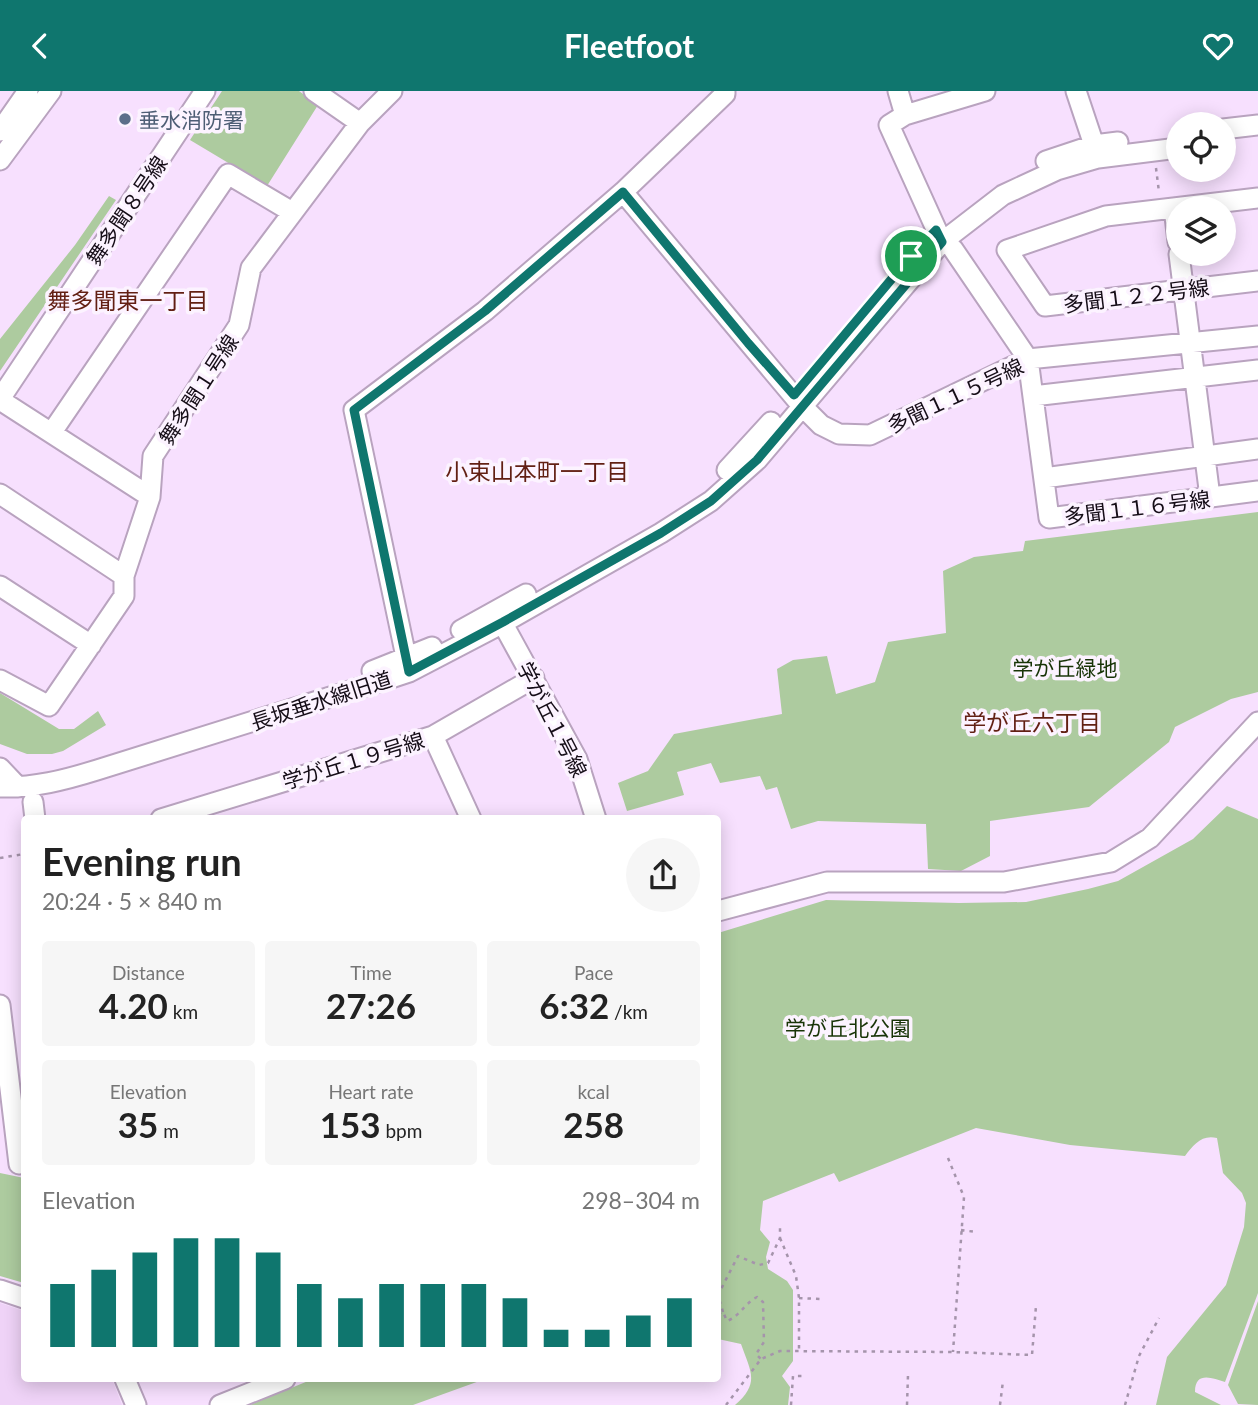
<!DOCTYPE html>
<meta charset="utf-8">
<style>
:root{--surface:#fff;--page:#f6f6f6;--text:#222;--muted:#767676;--accent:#0f766e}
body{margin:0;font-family:Lato,"Noto Sans JP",sans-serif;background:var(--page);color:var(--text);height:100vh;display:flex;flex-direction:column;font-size:26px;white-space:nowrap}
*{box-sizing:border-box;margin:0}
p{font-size:23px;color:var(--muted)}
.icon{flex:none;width:38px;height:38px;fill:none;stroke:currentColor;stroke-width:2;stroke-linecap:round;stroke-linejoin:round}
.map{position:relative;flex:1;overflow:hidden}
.side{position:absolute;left:21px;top:724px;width:700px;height:567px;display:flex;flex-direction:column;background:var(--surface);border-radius:7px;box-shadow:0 4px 18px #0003}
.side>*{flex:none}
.tools{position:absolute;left:1166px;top:21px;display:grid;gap:14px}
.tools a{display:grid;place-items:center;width:70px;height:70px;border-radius:50%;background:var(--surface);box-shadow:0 4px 18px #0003;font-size:35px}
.pin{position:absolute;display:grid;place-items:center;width:60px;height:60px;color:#fff;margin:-30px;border:4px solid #fff;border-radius:50%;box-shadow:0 2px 7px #0007}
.round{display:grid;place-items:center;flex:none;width:74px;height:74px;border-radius:37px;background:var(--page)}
.head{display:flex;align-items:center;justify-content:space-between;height:119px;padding:0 21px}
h1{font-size:38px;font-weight:700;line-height:52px}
.stats{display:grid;grid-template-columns:repeat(3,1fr);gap:10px;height:119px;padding:7px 21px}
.stats div{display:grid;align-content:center;border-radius:7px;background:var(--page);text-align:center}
.stats b{font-size:35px;font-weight:700}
.stats small{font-size:19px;font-weight:400}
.stats p{font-size:19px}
.chart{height:196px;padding:14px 21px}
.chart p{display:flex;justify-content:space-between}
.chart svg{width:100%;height:126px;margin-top:7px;stroke:var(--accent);stroke-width:6}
header{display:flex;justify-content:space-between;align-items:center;height:91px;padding:0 21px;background:var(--accent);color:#fff;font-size:32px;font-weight:700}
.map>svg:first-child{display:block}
.built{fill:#efd3f7}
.green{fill:#adcb9f}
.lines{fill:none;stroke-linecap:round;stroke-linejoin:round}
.minor-casing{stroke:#b9a3bf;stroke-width:23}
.path{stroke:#a594ab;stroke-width:2.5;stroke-dasharray:3.5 5;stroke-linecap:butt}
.minor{stroke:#fff;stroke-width:19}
.route-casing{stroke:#fff;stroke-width:14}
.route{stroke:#0f766e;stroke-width:9}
.service-dot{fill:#5c6f8a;stroke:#fcf3ff;stroke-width:2.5}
.labels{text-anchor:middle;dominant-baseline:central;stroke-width:7;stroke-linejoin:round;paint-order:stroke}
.service-label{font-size:21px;fill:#4e5e75;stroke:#fcf3ff;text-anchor:start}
.street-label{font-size:21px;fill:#150d17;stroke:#fcf3ff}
.park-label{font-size:21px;fill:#183407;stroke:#fcf3ff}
.neighbourhood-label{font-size:23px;fill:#621f13;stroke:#fcf3ff}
</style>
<header><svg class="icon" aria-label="back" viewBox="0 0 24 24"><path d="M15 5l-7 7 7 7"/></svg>Fleetfoot<svg class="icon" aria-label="heart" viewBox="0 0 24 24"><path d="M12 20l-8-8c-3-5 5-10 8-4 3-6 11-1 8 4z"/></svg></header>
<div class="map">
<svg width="1258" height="1314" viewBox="0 0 1258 1314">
<rect width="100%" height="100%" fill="#f7e0fe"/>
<path class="built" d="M 0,1212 L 24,1220 L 24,1288 L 112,1288 L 122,1314 L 0,1314 Z"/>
<path class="green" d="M 222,0 L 299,0 L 318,14 L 267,95 L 190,49 Z
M 109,105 L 116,109 L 0,280 L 0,248 L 75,154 Z
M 1258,421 L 1258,601 L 1231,608 L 1175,636 L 1169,651 L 1089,716 L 990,730 L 990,765 L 961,780 L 928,778 L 926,733 L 818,730 L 791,738 L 777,696 L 766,699 L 760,685 L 720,692 L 711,672 L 677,681 L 684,704 L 627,720 L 618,692 L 648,680 L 674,643 L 782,623 L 777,578 L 793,569 L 827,565 L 836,603 L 875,591 L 888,551 L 946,542 L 943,480 L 974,466 L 1023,460 L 1025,450 Z
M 0,602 L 59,638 L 74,638 L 98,620 L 106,634 L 63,660 L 52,663 L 27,663 L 0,653 Z
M 1227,715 L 1258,728 L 1258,1202 L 1225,1291 C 1212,1287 1195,1280 1195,1301 L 1221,1314 L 1156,1314 L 1167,1266 L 1226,1194 L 1244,1136 L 1246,1112 L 1242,1102 L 1223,1082 L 1217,1047 C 1202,1043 1193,1054 1185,1065 L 1070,1054 L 976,1037 L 839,1091 L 834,1082 L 763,1110 L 760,1139 L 770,1151 L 766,1166 L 768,1178 L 787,1190 L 793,1199 L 793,1270 L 782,1285 L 790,1296 L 788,1314 L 735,1314 C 760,1292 751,1281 741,1253 L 718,1248 L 718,842 L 826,809 L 959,812 L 1026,811 L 1088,798 L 1118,790 L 1193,748 Z
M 0,1082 L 24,1087 L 24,1192 L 0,1185 Z
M 1258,1210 L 1258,1314 L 1238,1313 L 1228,1294 Z
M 313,1288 L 485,1288 L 413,1314 L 250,1314 Z"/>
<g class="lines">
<g class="minor-casing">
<path id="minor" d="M 898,0 L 905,24
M 1076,0 L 1098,66
M 360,32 L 392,0
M 1223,38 L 1258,34
M 0,40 L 28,0
M 0,69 L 51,0
M 1046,70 L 1094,54 L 1118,51
M 623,101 L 801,314 L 821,334 L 839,343 L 870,344 L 1028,268 L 1258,245
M 1258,107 L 1106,125 L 1007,159 L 1045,215 L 1258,190
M 1174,117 L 1178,151
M 942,151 L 889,34 L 905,24 L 985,0
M 953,158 L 1028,268 L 1049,427 L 1258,400
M 1179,163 L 1210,406
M 1033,305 L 1258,279
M 0,308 L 205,0
M 0,309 L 149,405
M 52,341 L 228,83 L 292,121
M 727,379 L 771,331
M 1044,387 L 1258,358
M 0,403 L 124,485
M 0,495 L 91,554
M 497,522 L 577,668 L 596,728
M 461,539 L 526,503
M 372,580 L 432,556
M 409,580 L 354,319 L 485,220 L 623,101 L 725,3 L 725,0
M 0,589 L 49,615 L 124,505 L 124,485 L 150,406 L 153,365 L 239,234 L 251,177 L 360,32 L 314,0
M 433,645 L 471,728
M 0,677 L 18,696
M 0,696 C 34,697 65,689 97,679 L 388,588 L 409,581 L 503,532 L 661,442 L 711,410 L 757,369 L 942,151 L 1003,104 L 1057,79 L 1098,67 L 1178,57
M 33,711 L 35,728
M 161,728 L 433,645 L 534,587
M 718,820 L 827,791 L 1004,791 L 1111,771 L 1150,747 L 1258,631
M 0,914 L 19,1073
M 0,1199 L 24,1207
M 125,1288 L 136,1314
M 220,1314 L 285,1288"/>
</g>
<path class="path" d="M 1156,77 L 1159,101
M 0,767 L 24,763
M 948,1067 L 964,1106 L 953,1261
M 961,1139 L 976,1141
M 780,1147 L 796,1185 L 799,1207 L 799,1260
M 799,1207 L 821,1208
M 723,1221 L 718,1204 L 738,1165 L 759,1174 L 768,1172 L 780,1147 L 780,1134
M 718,1223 L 723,1221 L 727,1230 C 740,1225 744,1213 757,1206 L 763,1211 L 764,1251 L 756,1263 L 761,1268
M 726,1314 L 761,1268 L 780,1260 L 953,1261 L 1032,1264 L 1036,1215
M 791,1314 L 793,1285 L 803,1285
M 907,1314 L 908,1284
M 1000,1314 L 1003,1290
M 1125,1314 L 1139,1265 L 1159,1227"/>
<use href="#minor" class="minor"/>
</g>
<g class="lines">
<g class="route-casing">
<path id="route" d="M 623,101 L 748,252 L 794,304 L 911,165 L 936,139 L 942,151 L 757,369 L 711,410 L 661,442 L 503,531 L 409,581 L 354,319 L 485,220 Z"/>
</g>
<use href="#route" class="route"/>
</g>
<circle class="service-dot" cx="125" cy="28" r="7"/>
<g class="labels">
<g class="service-label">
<text x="139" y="28">垂水消防署</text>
</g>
<g class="street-label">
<text transform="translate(126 119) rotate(-56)">舞多聞８号線</text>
<text transform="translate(1136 204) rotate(-7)">多聞１２２号線</text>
<text transform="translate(198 298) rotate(-57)">舞多聞１号線</text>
<text transform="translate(955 304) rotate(-25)">多聞１１５号線</text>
<text transform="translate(1137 416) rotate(-7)">多聞１１６号線</text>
<text transform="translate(321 609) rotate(-18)">長坂垂水線旧道</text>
<text transform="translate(553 628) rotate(63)">学が丘１号線</text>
<text transform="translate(353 669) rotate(-17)">学が丘１９号線</text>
</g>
<g class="park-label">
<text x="1065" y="576">学が丘緑地</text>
<text x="848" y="936">学が丘北公園</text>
</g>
<g class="neighbourhood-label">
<text x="128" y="209">舞多聞東一丁目</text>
<text x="537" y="380">小束山本町一丁目</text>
<text x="1032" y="631">学が丘六丁目</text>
</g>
</g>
</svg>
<div class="tools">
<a><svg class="icon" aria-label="locate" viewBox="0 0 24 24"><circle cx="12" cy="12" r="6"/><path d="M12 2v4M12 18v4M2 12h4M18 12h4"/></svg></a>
<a><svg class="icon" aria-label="layers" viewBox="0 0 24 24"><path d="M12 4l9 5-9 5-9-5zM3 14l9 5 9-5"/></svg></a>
</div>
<div class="pin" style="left:911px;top:165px;background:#1e9e55"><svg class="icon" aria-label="arrive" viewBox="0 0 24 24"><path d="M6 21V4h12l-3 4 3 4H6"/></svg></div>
<section class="side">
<div class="head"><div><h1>Evening run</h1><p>20:24 · 5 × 840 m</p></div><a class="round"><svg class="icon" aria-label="share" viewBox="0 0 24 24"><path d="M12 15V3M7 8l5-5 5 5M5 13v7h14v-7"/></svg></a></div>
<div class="stats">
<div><p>Distance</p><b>4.20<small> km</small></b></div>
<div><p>Time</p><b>27:26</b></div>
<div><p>Pace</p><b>6:32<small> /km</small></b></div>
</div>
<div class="stats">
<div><p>Elevation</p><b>35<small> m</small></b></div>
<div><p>Heart rate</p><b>153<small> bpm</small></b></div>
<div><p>kcal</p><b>258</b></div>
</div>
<div class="chart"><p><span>Elevation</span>298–304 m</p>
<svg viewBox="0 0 160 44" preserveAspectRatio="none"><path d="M5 44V22M15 44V17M25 44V11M35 44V6M45 44V6M55 44V11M65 44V22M75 44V27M85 44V22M95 44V22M105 44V22M115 44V27M125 44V38M135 44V38M145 44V33M155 44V27"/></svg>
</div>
</section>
</div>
